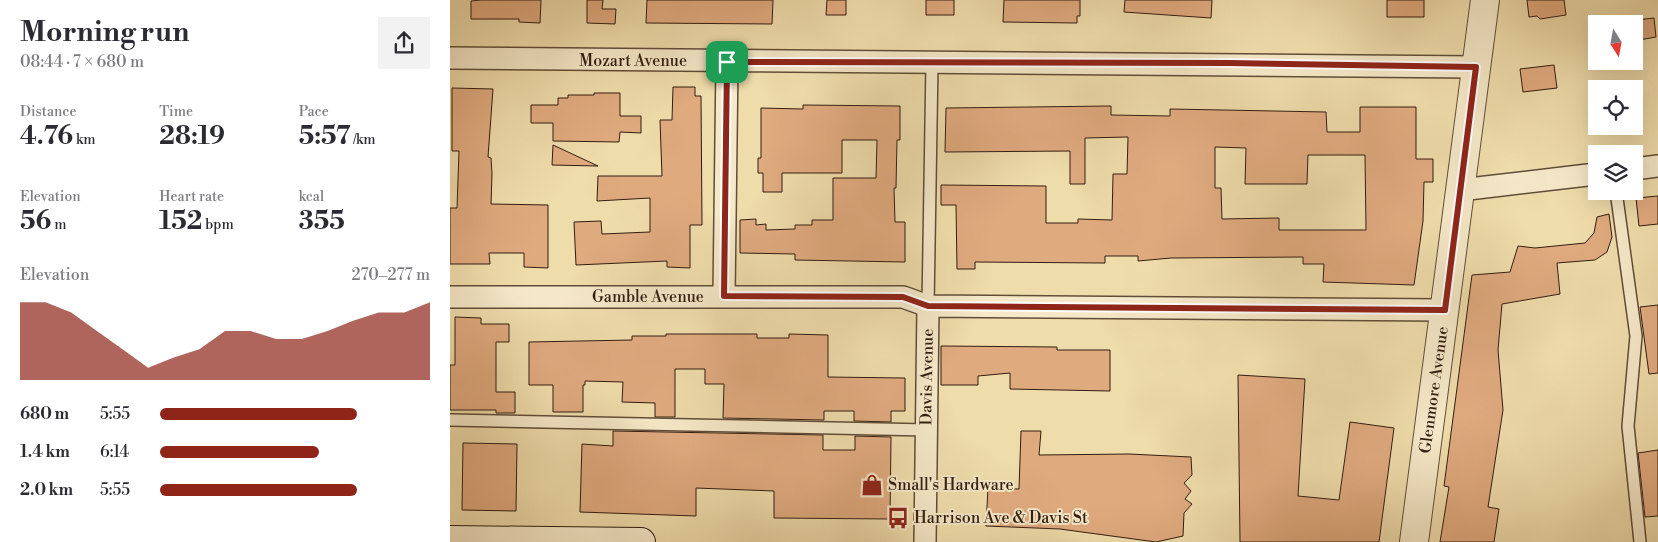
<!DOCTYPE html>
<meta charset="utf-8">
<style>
:root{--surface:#fff;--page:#f2f2f3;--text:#2b2b33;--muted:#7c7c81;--accent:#8f2418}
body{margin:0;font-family:"Libre Bodoni",serif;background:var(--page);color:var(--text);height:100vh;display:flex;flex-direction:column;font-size:19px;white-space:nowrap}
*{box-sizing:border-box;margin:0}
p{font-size:16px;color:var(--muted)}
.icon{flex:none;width:28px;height:28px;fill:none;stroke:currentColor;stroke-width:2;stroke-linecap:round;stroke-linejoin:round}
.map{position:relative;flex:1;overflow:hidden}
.panel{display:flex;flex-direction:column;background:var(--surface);width:450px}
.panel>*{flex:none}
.needle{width:32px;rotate:169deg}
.fabs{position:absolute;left:1138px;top:15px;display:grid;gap:10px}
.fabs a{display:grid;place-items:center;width:55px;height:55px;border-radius:0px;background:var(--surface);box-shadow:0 5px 20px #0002;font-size:25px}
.pin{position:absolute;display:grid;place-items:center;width:42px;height:42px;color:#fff;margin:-21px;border-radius:10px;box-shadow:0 2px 8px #0006}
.round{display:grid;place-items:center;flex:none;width:52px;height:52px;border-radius:0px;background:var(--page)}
.headline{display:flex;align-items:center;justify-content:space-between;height:85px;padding:0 20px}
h1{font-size:28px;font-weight:800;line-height:38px}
.stats{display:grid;grid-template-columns:repeat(3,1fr);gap:8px;height:85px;padding:5px 20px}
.stats div{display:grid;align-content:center}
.stats b{font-size:25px;font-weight:800}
.stats small{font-size:14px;font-weight:400}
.stats p{font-size:14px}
.chart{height:140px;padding:10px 20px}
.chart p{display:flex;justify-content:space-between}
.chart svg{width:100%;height:90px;margin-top:5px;fill:var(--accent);opacity:.7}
ul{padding:0 20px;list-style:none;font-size:16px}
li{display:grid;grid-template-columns:80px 60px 1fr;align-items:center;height:38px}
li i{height:12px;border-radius:6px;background:var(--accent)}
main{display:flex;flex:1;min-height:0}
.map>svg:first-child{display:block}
.building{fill:#e0aa7f;stroke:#311d11;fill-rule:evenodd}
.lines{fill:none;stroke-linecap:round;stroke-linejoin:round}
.service-casing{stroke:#604d38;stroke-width:14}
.minor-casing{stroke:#604d38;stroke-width:24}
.tertiary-casing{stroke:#604d38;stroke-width:30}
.secondary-casing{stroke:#311d11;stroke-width:30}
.service{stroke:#f5e8c8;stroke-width:11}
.minor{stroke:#f5e8c8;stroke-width:21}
.tertiary{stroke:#f5e8c8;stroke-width:28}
.secondary{stroke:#f5e8c8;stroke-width:28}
.route-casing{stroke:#fff;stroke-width:10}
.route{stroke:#8f2418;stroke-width:6}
.labels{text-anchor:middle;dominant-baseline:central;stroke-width:4;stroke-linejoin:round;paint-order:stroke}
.street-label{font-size:16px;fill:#311d11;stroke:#f5e8c8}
.poi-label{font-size:16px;fill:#311d11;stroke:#f5e8c8;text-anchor:start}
</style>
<main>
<section class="panel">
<div class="headline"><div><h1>Morning run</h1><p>08:44 · 7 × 680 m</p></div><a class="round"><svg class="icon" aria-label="share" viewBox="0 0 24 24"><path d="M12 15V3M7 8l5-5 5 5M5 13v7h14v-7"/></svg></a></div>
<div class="stats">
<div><p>Distance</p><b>4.76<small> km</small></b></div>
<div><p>Time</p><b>28:19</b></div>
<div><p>Pace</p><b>5:57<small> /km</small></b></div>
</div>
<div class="stats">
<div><p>Elevation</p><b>56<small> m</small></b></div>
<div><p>Heart rate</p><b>152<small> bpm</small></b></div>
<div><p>kcal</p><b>355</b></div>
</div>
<div class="chart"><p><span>Elevation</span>270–277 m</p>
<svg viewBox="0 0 160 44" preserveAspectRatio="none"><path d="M0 44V6L10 6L20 11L30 20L40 29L50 38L60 33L70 29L80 20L90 20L100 24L110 24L120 20L130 15L140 11L150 11L160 6V44z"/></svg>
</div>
<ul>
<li><b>680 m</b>5:55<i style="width:73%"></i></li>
<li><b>1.4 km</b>6:14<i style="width:59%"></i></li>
<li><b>2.0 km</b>5:55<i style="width:73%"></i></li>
</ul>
</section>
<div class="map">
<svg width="1208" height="542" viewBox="0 0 1208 542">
<rect width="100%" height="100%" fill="#efdcab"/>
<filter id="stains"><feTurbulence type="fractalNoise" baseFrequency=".004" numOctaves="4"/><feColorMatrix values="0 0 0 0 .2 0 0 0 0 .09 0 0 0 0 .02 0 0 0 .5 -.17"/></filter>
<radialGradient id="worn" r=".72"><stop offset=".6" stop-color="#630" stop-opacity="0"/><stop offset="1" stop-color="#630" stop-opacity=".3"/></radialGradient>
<path class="building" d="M 31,0 L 91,0 L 90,23 L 69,22 L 69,19 L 21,19 L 21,1 Z
M 137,0 L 153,0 L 152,9 L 166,9 L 165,24 L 137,23 Z
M 197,0 L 323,0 L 322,24 L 196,23 Z
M 377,0 L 396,0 L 396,15 L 376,15 Z
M 476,0 L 504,0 L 504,15 L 476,15 Z
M 554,0 L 630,0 L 630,16 L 627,16 L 627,23 L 553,22 Z
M 675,0 L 762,0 L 761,18 L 674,12 Z
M 937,0 L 974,0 L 974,17 L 937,17 Z
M 1077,0 L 1114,0 L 1116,15 L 1090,19 L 1087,16 L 1079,17 Z
M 1204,18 L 1206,37 L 1189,40 L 1186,20 Z
M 1104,65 L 1107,88 L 1073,92 L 1070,69 Z
M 223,87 L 245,87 L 245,96 L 251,96 L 252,225 L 240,225 L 240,268 L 217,267 L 217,261 L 126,265 L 124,222 L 151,221 L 152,234 L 200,232 L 200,198 L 147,201 L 148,176 L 212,176 L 210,120 L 222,120 Z
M 2,88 L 43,89 L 38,157 L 41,158 L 42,174 L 41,204 L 98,205 L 98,268 L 74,267 L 74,253 L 39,253 L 40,264 L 0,264 L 0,208 L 7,208 L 9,151 L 2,151 Z
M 144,93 L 170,93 L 170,116 L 191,116 L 191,133 L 170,132 L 169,142 L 103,141 L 103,123 L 81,123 L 81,105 L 108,105 L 108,98 L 118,98 L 118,95 L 144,95 Z
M 353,105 L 450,106 L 450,140 L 447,140 L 446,188 L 444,188 L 445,222 L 455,222 L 455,262 L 345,260 L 345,254 L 290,253 L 290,220 L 306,219 L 306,225 L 316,224 L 316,230 L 345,229 L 345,225 L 362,225 L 362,220 L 383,220 L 383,178 L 426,178 L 427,140 L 392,140 L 392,173 L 332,173 L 332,192 L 313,192 L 313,173 L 308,173 L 308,158 L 311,158 L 311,108 L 353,109 Z
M 661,106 L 661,115 L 720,116 L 720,109 L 876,112 L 877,132 L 910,132 L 910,107 L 966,107 L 966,159 L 983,159 L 983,182 L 974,182 L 973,221 L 964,285 L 873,282 L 874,264 L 853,264 L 853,257 L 721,258 L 688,261 L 688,256 L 655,256 L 655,263 L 525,262 L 525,269 L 507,269 L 506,205 L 491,205 L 491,185 L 596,186 L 596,223 L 628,223 L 628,219 L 662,220 L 663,174 L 677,174 L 678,137 L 635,138 L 635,184 L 620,184 L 620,151 L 495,152 L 496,108 ZM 765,147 L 796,148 L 795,184 L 857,184 L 858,155 L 915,155 L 916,230 L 829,230 L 829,218 L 772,219 L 771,188 L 765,188 Z
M 103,145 L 148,166 L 102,165 Z
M 1208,196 L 1208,224 L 1189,226 L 1186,198 Z
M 1159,214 L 1162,237 L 1157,252 L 1145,260 L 1107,263 L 1110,294 L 1052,304 L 1048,350 L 1053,410 L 1038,507 L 1049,509 L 1044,542 L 990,542 L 999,487 L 994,486 L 1022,275 L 1060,272 L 1068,246 L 1085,248 L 1135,243 L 1144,233 L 1147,217 Z
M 1208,305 L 1208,373 L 1199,374 L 1190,307 Z
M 5,317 L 31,318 L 31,324 L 59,324 L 59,342 L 46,342 L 46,392 L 65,392 L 65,413 L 46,413 L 46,410 L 0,410 L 0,365 L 5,365 Z
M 216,334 L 307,334 L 307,338 L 339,338 L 339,334 L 378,335 L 378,377 L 455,378 L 455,411 L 441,411 L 441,422 L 404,421 L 404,411 L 374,411 L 374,420 L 273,418 L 274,384 L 255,384 L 255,369 L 225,369 L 225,417 L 205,417 L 205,403 L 172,402 L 173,382 L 135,381 L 135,385 L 133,385 L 133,412 L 103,412 L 103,385 L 79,385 L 79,342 L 182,340 L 182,336 L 216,336 Z
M 491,346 L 607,347 L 607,350 L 660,350 L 660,391 L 560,389 L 560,373 L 528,376 L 528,385 L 491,385 Z
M 788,375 L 855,379 L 848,496 L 889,500 L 900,422 L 944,428 L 929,542 L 790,542 Z
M 163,431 L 373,435 L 373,450 L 405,450 L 405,436 L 441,437 L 440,519 L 324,518 L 324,491 L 246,488 L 246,516 L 130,512 L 132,444 L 163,446 Z
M 571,431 L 591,431 L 589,455 L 679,454 L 741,457 L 742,475 L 734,483 L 741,491 L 735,499 L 742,504 L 734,513 L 733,536 L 706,542 L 610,529 L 536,526 L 538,488 L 569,489 Z
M 13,443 L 67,444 L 66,511 L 12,510 Z
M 1208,450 L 1208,516 L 1195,517 L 1188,453 Z"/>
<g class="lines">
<g class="service-casing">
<path id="service" d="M 1166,191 L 1186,336 L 1178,426 L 1190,542
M 478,306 L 482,63
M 0,420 L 477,430"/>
</g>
<g class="minor-casing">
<path id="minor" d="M 0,58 L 1026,67
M 1184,169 L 1208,166
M 1010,190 L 1146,174
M 274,296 L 277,62
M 0,297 L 453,297 L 478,306 L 995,310
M 475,542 L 478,306"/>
</g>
<g class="tertiary-casing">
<path id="tertiary" d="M 964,542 L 1035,0"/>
</g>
<g class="secondary-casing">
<path id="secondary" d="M 0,540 L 191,542"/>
</g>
<use href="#service" class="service"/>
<use href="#minor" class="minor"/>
<use href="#tertiary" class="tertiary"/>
<use href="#secondary" class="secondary"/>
</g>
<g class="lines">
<g class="route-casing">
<path id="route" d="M 277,62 L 779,63 L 1026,67 L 995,310 L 478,306 L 453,297 L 274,296 Z"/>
</g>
<use href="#route" class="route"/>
</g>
<defs>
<g id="shop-bare" transform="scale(1.725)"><path d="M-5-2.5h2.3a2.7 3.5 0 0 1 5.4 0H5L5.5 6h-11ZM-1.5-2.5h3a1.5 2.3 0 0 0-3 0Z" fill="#8f2418" stroke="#f5e8c8" stroke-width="2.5" paint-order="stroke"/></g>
<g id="bus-bare" transform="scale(1.725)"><path d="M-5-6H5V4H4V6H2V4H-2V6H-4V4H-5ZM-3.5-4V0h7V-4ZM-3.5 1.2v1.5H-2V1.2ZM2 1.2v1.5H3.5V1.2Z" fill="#8f2418" stroke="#f5e8c8" stroke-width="2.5" paint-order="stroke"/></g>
</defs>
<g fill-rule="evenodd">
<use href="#shop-bare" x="422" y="485"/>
<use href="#bus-bare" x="448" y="518"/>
</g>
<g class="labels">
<g class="street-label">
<text x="183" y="61">Mozart Avenue</text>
<text x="198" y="297">Gamble Avenue</text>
<text transform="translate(477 377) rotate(-89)">Davis Avenue</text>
<text transform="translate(984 390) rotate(-82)">Glenmore Avenue</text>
</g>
<g class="poi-label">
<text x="438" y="485">Small's Hardware</text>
<text x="464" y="518">Harrison Ave &amp; Davis St</text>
</g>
</g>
<rect width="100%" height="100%" filter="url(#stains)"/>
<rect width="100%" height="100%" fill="url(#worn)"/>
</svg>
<div class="fabs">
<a><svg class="needle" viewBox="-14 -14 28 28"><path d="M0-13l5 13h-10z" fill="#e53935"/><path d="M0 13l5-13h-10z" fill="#7c7c81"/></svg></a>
<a><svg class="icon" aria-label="locate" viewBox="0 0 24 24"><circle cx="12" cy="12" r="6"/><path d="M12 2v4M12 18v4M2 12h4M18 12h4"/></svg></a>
<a><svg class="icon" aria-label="layers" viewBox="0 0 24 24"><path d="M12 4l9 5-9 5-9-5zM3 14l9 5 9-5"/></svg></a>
</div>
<div class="pin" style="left:277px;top:62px;background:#1e9e55"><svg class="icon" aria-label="arrive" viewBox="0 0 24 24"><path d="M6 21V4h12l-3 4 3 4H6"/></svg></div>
</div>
</main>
